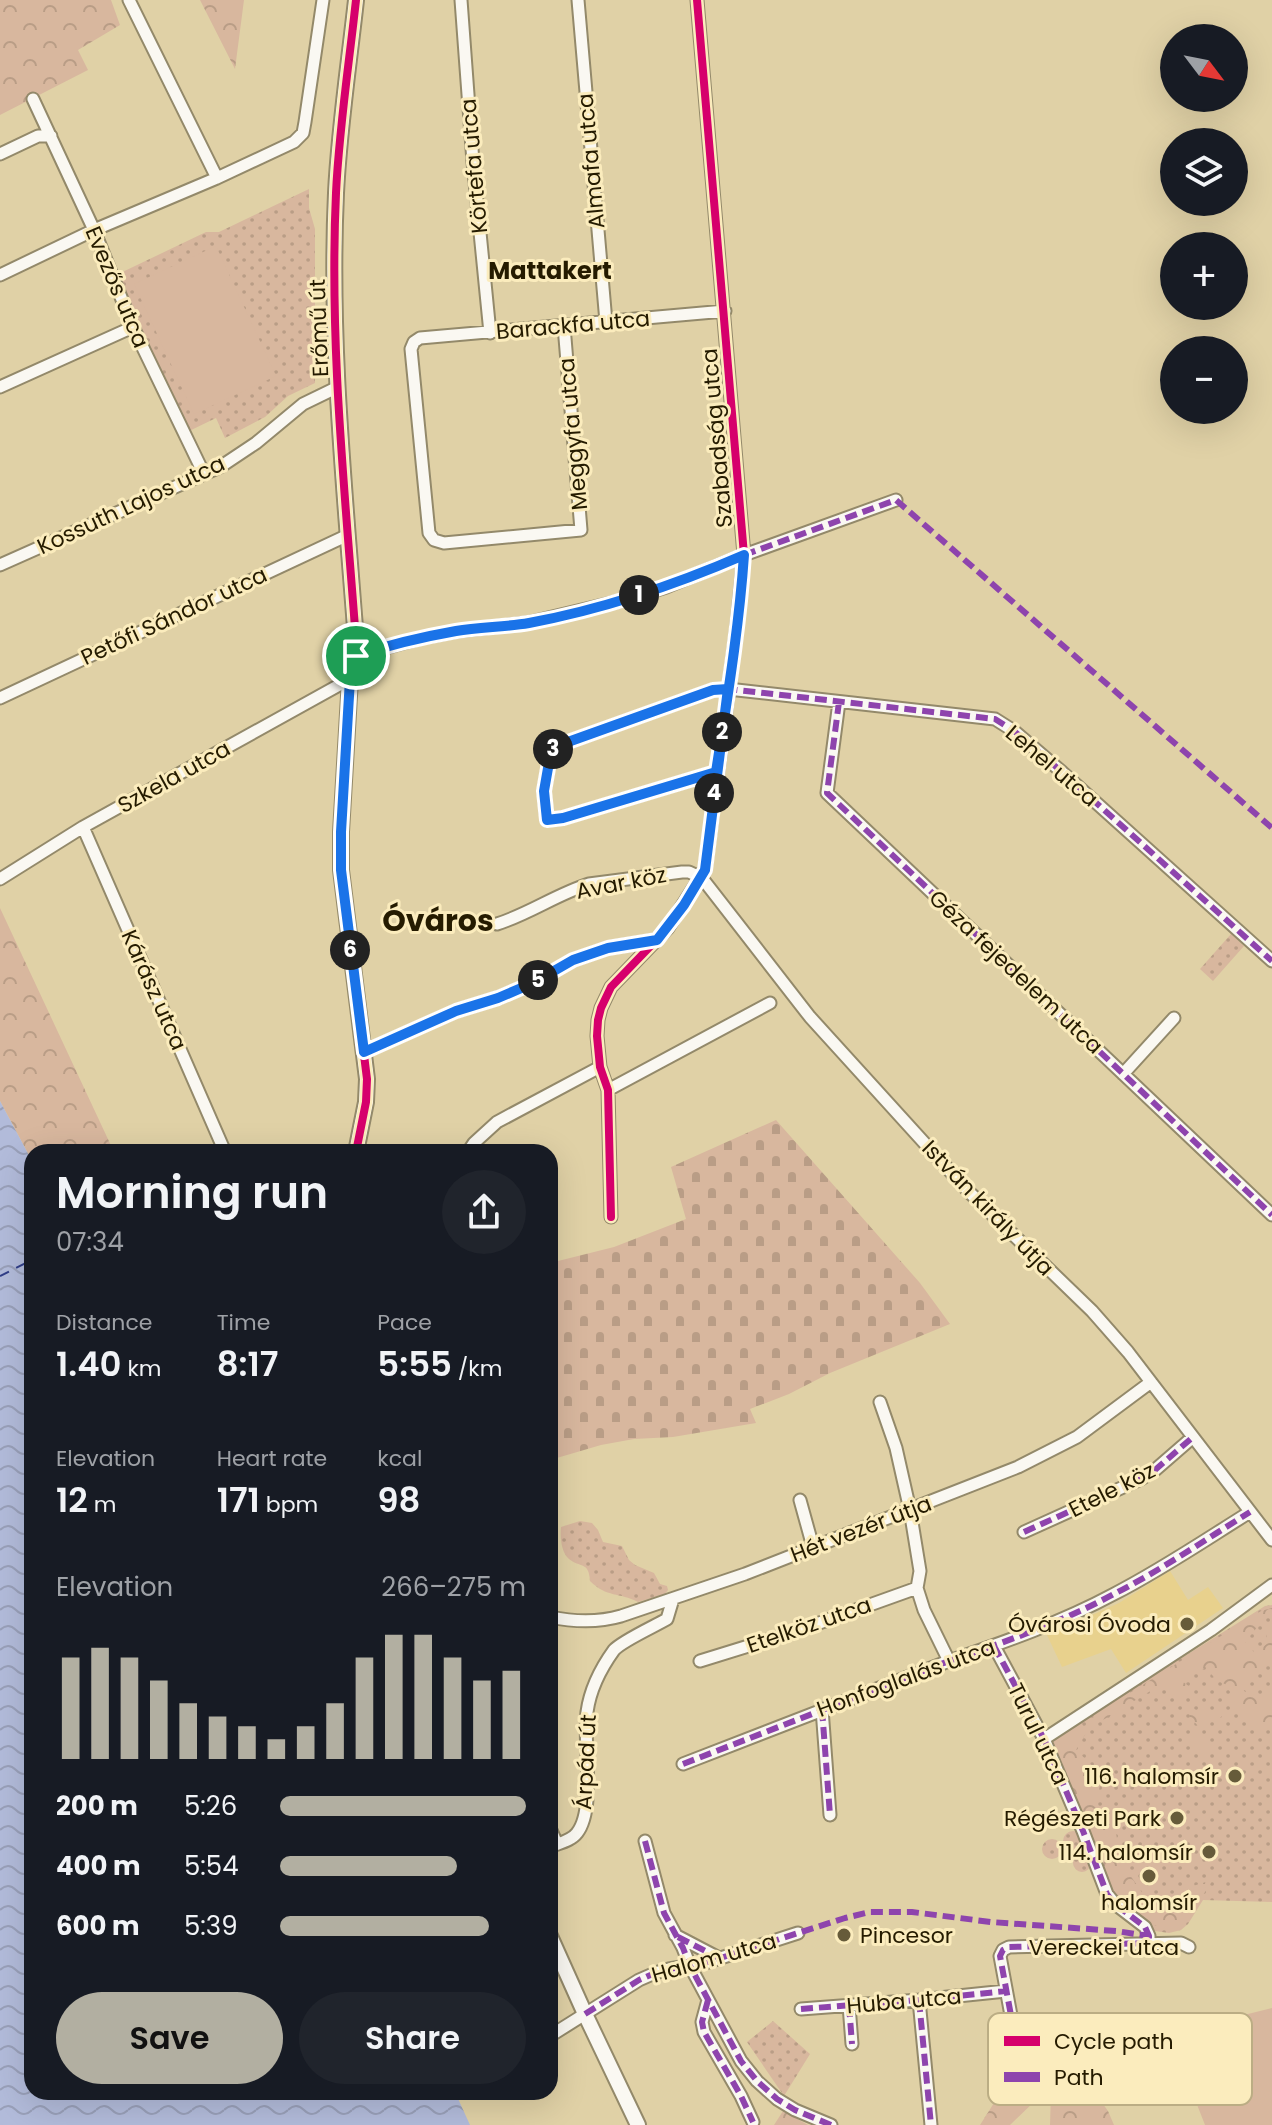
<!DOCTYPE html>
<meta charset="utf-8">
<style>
:root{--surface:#171b24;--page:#20242c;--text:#f1f3f6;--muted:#9ea1a6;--accent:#b2afa1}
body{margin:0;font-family:Poppins,sans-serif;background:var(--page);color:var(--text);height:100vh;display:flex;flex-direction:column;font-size:30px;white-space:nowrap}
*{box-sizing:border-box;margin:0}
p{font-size:26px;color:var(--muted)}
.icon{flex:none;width:44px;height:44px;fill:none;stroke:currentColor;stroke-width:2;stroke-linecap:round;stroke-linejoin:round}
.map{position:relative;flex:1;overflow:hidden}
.drawer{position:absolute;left:24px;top:1144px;width:534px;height:956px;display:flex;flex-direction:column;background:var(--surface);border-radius:24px;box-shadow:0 8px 32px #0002}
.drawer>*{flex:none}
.needle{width:52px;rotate:122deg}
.controls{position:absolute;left:1160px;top:24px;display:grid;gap:16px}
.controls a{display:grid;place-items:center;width:88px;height:88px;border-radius:50%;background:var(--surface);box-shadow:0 8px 32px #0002;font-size:40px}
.pin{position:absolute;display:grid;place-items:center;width:68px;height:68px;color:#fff;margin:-34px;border:4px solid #fff;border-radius:50%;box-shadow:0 2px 8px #0007}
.km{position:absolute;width:40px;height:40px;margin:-20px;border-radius:50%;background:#222;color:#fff;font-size:22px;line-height:40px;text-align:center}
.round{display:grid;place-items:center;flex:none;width:84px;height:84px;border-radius:42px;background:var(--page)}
.head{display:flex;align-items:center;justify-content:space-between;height:136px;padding:0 32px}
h1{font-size:44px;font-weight:600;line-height:60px}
.metrics{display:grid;grid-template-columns:repeat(3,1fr);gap:12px;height:136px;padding:8px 32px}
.metrics div{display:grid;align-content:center}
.metrics b{font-size:34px;font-weight:600}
.metrics small{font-size:22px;font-weight:400}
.metrics p{font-size:22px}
.chart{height:224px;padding:16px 32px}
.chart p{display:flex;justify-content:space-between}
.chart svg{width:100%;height:144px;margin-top:8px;stroke:var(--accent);stroke-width:6}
.button{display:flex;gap:16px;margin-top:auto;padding:16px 32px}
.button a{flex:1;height:92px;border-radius:48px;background:var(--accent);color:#111;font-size:32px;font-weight:600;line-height:92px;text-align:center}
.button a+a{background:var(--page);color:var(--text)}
ul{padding:0 32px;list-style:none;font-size:26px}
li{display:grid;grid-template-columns:128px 96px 1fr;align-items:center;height:60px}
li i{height:20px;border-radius:10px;background:var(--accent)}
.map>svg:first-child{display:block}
.built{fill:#e8d18d}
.grass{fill:url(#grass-dots)}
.forest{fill:url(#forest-crowns)}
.cemetery{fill:url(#cemetery-stones)}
.garden{fill:#d8b79e}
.water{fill:url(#water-waves)}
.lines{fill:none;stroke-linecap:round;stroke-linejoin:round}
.ferry{stroke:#303e88;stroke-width:2;stroke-dasharray:10 8;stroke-linecap:butt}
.minor-casing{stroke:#93896a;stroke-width:15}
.tertiary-casing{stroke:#93896a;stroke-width:18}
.minor{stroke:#faf8f2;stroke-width:11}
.tertiary{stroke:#faf8f2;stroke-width:14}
.quiet{stroke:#8e44ad;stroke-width:6;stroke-dasharray:12 6;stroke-linecap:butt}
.cycleway-casing{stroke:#fbecbd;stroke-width:13}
.cycleway{stroke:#d6006c;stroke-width:8}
.route-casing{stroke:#fff;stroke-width:16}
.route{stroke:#1a73e8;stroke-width:10}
.poi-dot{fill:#665b3a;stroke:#fbecbd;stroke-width:3}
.labels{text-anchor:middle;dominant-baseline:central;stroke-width:6;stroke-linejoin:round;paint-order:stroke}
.street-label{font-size:22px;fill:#251b00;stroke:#fbecbd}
.poi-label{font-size:22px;fill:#251b00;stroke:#fbecbd;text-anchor:end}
.neighbourhood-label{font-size:24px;font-weight:bold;fill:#251b00;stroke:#fbecbd}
.district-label{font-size:30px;font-weight:bold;fill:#251b00;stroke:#fbecbd}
.key{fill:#fbecbd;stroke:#bbad84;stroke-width:2}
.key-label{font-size:22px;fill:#251b00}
</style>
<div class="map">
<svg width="1272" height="2125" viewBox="0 0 1272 2125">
<defs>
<pattern id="grass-dots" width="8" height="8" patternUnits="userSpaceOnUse" patternTransform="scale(2)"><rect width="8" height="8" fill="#d8b79e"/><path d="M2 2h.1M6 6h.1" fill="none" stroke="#b99d86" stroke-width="1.8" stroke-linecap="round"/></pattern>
<pattern id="forest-crowns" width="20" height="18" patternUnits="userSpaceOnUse" patternTransform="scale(2)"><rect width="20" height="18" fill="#d8b79e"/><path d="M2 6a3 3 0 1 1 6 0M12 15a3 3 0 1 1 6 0" fill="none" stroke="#b99d86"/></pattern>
<pattern id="cemetery-stones" width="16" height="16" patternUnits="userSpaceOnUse" patternTransform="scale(2)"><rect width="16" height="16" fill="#d8b79e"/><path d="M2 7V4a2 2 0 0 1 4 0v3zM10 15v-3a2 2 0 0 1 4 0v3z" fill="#b99d86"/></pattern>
<pattern id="water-waves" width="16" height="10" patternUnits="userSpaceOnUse" patternTransform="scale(2)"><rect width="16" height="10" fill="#b2bbda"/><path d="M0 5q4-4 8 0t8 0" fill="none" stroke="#99a0b9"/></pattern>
</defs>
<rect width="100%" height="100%" fill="#e0d1a6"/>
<path class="built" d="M 1170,1571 L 1188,1600 L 1208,1587 L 1223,1608 L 1126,1673 L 1111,1649 L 1062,1667 L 1047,1635 L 1119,1603 Z"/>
<path class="grass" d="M 309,189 L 309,208 L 315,229 L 315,383 L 288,396 L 265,417 L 225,438 L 216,418 L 183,434 L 112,277 L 206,232 L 219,232 Z
M 1231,934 L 1244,946 L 1213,981 L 1200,969 Z
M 580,1521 L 592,1523 L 598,1530 L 603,1542 L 622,1546 L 629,1560 L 635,1565 L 654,1573 L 660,1584 L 667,1586 L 668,1590 L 665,1594 L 638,1602 C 619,1592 607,1598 590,1581 C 589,1561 580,1568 569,1559 C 561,1552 560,1537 561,1527 Z
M 1272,1605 L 1272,1902 L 1203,1900 L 1188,1924 L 1181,1930 L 1169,1933 L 1155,1931 L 1113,1895 L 1050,1740 L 1265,1606 Z
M1063 1841a10 10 0 1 1 20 0a10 10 0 1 1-20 0Z
M1042 1849a10 10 0 1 1 20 0a10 10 0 1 1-20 0Z
M1073 1863a9 9 0 1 1 18 0a9 9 0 1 1-18 0Z
M 773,2021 L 810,2054 L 784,2096 L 747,2042 Z"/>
<path class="forest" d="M 0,0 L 111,0 L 120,25 L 78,50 L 88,70 L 0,115 Z
M 200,0 L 244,0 L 235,69 Z
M 0,908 L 114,1152 L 32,1152 L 32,1161 L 0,1101 Z
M 1272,1608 L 1272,1613 L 1263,1620 L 1245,1642 L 1255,1653 L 1268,1643 L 1265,1629 L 1272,1636 L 1272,1654 L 1267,1658 L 1261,1672 L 1243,1683 L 1244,1691 L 1257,1697 L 1272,1692 L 1272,1729 L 1249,1724 L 1237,1708 L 1227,1685 L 1216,1680 L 1206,1667 L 1182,1681 L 1191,1688 L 1180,1698 L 1175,1697 L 1169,1686 L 1157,1687 L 1098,1723 L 1093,1716 L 1261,1611 Z
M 1189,1707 L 1196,1710 L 1225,1713 L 1220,1718 L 1204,1721 L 1200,1736 L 1209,1749 L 1204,1753 L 1193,1741 L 1198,1726 L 1190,1717 Z
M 1082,1724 L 1086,1733 L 1076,1750 L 1101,1774 L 1097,1808 L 1116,1833 L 1121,1862 L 1150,1904 C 1172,1898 1190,1884 1212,1881 L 1184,1925 L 1171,1931 L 1154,1925 L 1114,1891 L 1054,1742 Z
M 1091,2064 L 1101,2068 L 1121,2064 L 1126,2066 L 1128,2070 L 1100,2088 L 1098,2097 L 1108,2111 L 1114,2125 L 1050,2125 L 1051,2092 L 1036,2100 L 1010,2125 L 980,2125 L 999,2095 L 1031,2075 Z
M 783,2111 L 808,2125 L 774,2125 Z"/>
<path class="cemetery" d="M 776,1120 L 920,1283 L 950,1324 L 830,1373 L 789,1394 L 750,1409 L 756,1423 L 673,1437 L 634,1439 L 601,1445 L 550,1460 L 550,1263 L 614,1247 L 686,1219 L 671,1167 Z"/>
<path class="garden" d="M 216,246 L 276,376 L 194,414 L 134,284 Z
M 1272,2008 L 1272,2125 L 1205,2125 L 1173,2043 L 1175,2039 L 1195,2018 L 1208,2024 Z"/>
<path class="water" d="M 0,1101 L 32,1161 L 32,2092 L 455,2092 L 470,2125 L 0,2125 Z"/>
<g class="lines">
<path class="ferry" d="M 0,1276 L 26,1263 L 32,1264"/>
<g class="minor-casing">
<path id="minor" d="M 129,0 L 217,178
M 461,0 L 473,162 L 490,333
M 578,0 L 606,322
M 33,99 L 94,230 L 133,327 L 204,474
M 0,154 L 38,136 L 51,136
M 0,275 L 94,230 L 217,178 L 294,142 L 303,133 L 305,122 L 323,0
M 564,326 L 581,530 L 444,543 L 434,540 L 429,533 L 411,349 L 414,342 L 420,338 L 725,311
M 0,387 L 133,327
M 0,565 L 220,467 L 256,443 L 303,404 L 338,387
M 356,656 L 421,638 L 458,631 L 527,623 L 628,599 L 666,587 L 744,555 L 896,500
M 0,698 L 348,535
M 839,702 L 827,793 L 1272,1215
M 716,772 L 563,818 L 547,820 L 544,791 L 551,751 L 554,747 L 713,690 L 728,689 L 995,719 L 1014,731 L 1062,772 L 1272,961
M 83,827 L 225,1152
M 0,879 L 83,827 L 350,679
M 497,924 C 529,914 557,894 589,884 L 682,872 L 689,872 L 702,878 L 810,1017 L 968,1191 L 1092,1311 L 1128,1352 L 1272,1540
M 364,1052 L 456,1011 L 498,998 L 533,983 L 573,960 L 608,948 L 657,940
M 1123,1074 L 1174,1018
M 608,1090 L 770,1003
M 468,1152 L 474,1143 L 497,1122 L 600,1067
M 611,1217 L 608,1090 L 600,1067 L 597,1036 L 598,1020 L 601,1008 L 611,987 L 668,928 L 705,870 L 736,634 L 744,555 L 697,0
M 880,1402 L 896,1448 L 910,1510 L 920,1571 L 917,1588 L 924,1610 L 949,1661
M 800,1500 L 813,1547
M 1024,1532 L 1141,1479 L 1155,1470 L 1193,1437
M 550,1617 C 575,1622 597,1623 621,1616 L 745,1574 L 1018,1467 L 1077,1437 L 1151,1382
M 994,1646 L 1044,1739 L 1083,1831 L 1107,1894 L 1115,1904 L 1145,1927 L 1149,1936 L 1149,1943
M 700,1661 L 797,1631 L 917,1588
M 822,1709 L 830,1815
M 1044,1739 L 1211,1630 L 1272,1585
M 683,1764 L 949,1661 C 1005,1642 1062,1622 1114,1594 C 1161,1570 1205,1540 1250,1512
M 550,1828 L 557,1844
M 645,1841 L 664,1913 L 683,1948 L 690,1966 L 741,2061 L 757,2081 L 777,2099 L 795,2110 L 831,2125
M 550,1847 C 559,1843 571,1841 577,1833 C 596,1809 583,1743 587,1712 C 590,1690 601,1668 614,1650 C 622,1641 655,1626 667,1619 L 673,1599
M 675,1935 L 719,1958
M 708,2000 L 702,2022 L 704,2032 L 741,2096 L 753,2122
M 919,2000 L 931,2125
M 849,2005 L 852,2044
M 801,2009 L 919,2000 L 1006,1991
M 550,2036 L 639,1980 L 655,1973 L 669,1969 L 705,1963 L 798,1933
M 1022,2075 L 1000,1956 L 1003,1950 L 1009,1947 L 1181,1943 L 1189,1947"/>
</g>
<g class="tertiary-casing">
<path id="tertiary" d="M 356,1152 L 366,1102 L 367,1079 L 341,870 L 341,832 L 350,679 L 356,656 L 356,641 C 345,492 329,343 336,193 C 339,129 349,64 356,0
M 550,1936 L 585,2014 L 638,2125"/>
</g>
<use href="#minor" class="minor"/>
<use href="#tertiary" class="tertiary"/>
<path class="quiet" d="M 744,555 L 896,500 L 1272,828
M 839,702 L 827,793 L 1272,1215
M 716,772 L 563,818 L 547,820 L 544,791 L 551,751 L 554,747 L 713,690 L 728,689 L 995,719 L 1014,731 L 1062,772 L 1272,961
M 364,1052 L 456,1011 L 498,998 L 533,983 L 573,960 L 608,948 L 654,940
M 1024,1532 L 1141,1479 L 1155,1470 L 1193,1437
M 994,1646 L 1044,1739 L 1083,1831 L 1107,1894 L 1115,1904 L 1145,1927 L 1149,1936 L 1149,1943 L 1009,1947 L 1003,1950 L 1000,1956 L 1022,2075
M 822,1709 L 830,1815
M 683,1764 L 949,1661 C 1005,1642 1062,1622 1114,1594 C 1161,1570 1205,1540 1250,1512
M 645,1841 L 664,1913 L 683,1948 L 690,1966 L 741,2061 L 757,2081 L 777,2099 L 795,2110 L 831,2125
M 678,1937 L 719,1958
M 708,2000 L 702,2022 L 704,2032 L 741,2096 L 753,2122
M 919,2000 L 931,2125
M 849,2005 L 852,2044
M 801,2009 L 919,2000 L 1006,1991
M 585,2014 L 639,1980 L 655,1973 L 669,1969 L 705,1963 L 845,1918 L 870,1912 L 912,1912 L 991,1922 L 1116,1931 L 1149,1936"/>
<g class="cycleway-casing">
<path id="cycleway" d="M 356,1152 L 366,1102 L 367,1079 L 341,870 L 341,832 L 350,679 L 356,656 L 356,641 C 345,492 329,343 336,193 C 339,129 349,64 356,0
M 611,1217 L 608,1090 L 600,1067 L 597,1036 L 598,1020 L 601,1008 L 611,987 L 668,928 L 705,870 L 736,634 L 744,555 L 697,0"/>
</g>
<use href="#cycleway" class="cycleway"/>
</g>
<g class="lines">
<g class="route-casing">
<path id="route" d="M 356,656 C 388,645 422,637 456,631 C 480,627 505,627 529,623 C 604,609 675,585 744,555 C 739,628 727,700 716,772 L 563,818 L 547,820 L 544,791 L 551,751 L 554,747 L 713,690 L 728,689 L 705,870 L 684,905 L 657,940 L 608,948 L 573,960 L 533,983 L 498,998 L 456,1011 L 364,1052 L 341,870 L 341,832 L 350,679 L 356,656"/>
</g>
<use href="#route" class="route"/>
</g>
<g class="poi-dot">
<circle cx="1187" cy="1624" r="8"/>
<circle cx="1235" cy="1776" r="8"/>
<circle cx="1177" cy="1818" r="8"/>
<circle cx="1209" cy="1852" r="8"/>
<circle cx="1149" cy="1876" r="8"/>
<circle cx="844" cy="1935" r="8"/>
</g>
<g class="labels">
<g class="street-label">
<text transform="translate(591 161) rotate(-95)">Almafa utca</text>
<text transform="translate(474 166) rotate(-95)">Körtefa utca</text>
<text transform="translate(117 287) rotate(67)">Evezős utca</text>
<text transform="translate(573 325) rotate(-5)">Barackfa utca</text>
<text transform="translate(319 328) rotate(-92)">Erőmű út</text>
<text transform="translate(573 434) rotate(-95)">Meggyfa utca</text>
<text transform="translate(717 438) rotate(-95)">Szabadság utca</text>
<text transform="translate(131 505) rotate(-25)">Kossuth Lajos utca</text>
<text transform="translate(174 616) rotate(-25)">Petőfi Sándor utca</text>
<text transform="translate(1052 766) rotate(40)">Lehel utca</text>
<text transform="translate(174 777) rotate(-29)">Szkela utca</text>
<text transform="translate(621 883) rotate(-11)">Avar köz</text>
<text transform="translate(1016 972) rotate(43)">Géza fejedelem utca</text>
<text transform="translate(154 990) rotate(66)">Kárász utca</text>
<text transform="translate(988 1208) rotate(46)">István király útja</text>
<text transform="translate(1112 1490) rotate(-27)">Etele köz</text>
<text transform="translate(861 1529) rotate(-21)">Hét vezér útja</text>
<text transform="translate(809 1625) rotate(-19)">Etelköz utca</text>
<text transform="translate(906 1678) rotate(-20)">Honfoglalás utca</text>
<text transform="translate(1038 1734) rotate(64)">Turul utca</text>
<text transform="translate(586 1762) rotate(-87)">Árpád út</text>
<text x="1104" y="1947">Vereckei utca</text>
<text transform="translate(714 1958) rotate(-16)">Halom utca</text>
<text transform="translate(904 2001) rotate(-5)">Huba utca</text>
</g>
<g class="poi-label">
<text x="1171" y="1624">Óvárosi Óvoda</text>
<text x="1219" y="1776">116. halomsír</text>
<text x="1161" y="1818">Régészeti Park</text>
<text x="1193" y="1852">114. halomsír</text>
<text x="1149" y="1902" text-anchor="middle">halomsír</text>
<text x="860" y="1935" text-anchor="start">Pincesor</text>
</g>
<g class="neighbourhood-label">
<text x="550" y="270">Mattakert</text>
</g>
<g class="district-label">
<text x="438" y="920">Óváros</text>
</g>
</g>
<rect x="988" y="2013" width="264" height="92" rx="12" class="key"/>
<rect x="1004" y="2036" width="36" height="10" fill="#d6006c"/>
<rect x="1004" y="2072" width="36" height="10" fill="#8e44ad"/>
<g class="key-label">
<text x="1054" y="2049">Cycle path</text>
<text x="1054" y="2085">Path</text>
</g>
</svg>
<div class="controls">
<a><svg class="needle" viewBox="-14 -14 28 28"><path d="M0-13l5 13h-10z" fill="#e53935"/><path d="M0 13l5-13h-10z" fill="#9ea1a6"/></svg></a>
<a><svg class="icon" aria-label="layers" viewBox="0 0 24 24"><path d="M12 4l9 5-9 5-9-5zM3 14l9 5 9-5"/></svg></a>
<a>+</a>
<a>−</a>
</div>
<div class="pin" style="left:356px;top:656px;background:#1e9e55"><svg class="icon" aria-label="arrive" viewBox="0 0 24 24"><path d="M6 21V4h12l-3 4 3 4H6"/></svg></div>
<b class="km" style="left:639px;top:595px">1</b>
<b class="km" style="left:722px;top:732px">2</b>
<b class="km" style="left:553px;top:749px">3</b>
<b class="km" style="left:714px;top:793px">4</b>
<b class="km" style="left:538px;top:980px">5</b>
<b class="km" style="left:350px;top:950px">6</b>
<section class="drawer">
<div class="head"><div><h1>Morning run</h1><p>07:34</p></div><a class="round"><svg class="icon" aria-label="share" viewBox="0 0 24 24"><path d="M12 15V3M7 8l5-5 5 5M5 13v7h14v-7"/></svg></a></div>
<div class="metrics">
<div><p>Distance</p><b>1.40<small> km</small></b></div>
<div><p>Time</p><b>8:17</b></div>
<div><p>Pace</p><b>5:55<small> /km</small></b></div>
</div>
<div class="metrics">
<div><p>Elevation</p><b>12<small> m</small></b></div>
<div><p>Heart rate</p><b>171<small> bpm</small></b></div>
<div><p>kcal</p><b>98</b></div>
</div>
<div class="chart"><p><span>Elevation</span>266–275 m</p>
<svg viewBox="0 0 160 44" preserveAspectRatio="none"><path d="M5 44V13M15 44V10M25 44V13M35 44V20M45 44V27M55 44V31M65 44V34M75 44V38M85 44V34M95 44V27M105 44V13M115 44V6M125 44V6M135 44V13M145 44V20M155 44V17"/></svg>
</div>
<ul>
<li><b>200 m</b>5:26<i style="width:100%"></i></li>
<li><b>400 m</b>5:54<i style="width:72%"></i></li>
<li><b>600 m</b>5:39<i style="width:85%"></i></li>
</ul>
<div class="button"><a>Save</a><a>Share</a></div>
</section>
</div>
